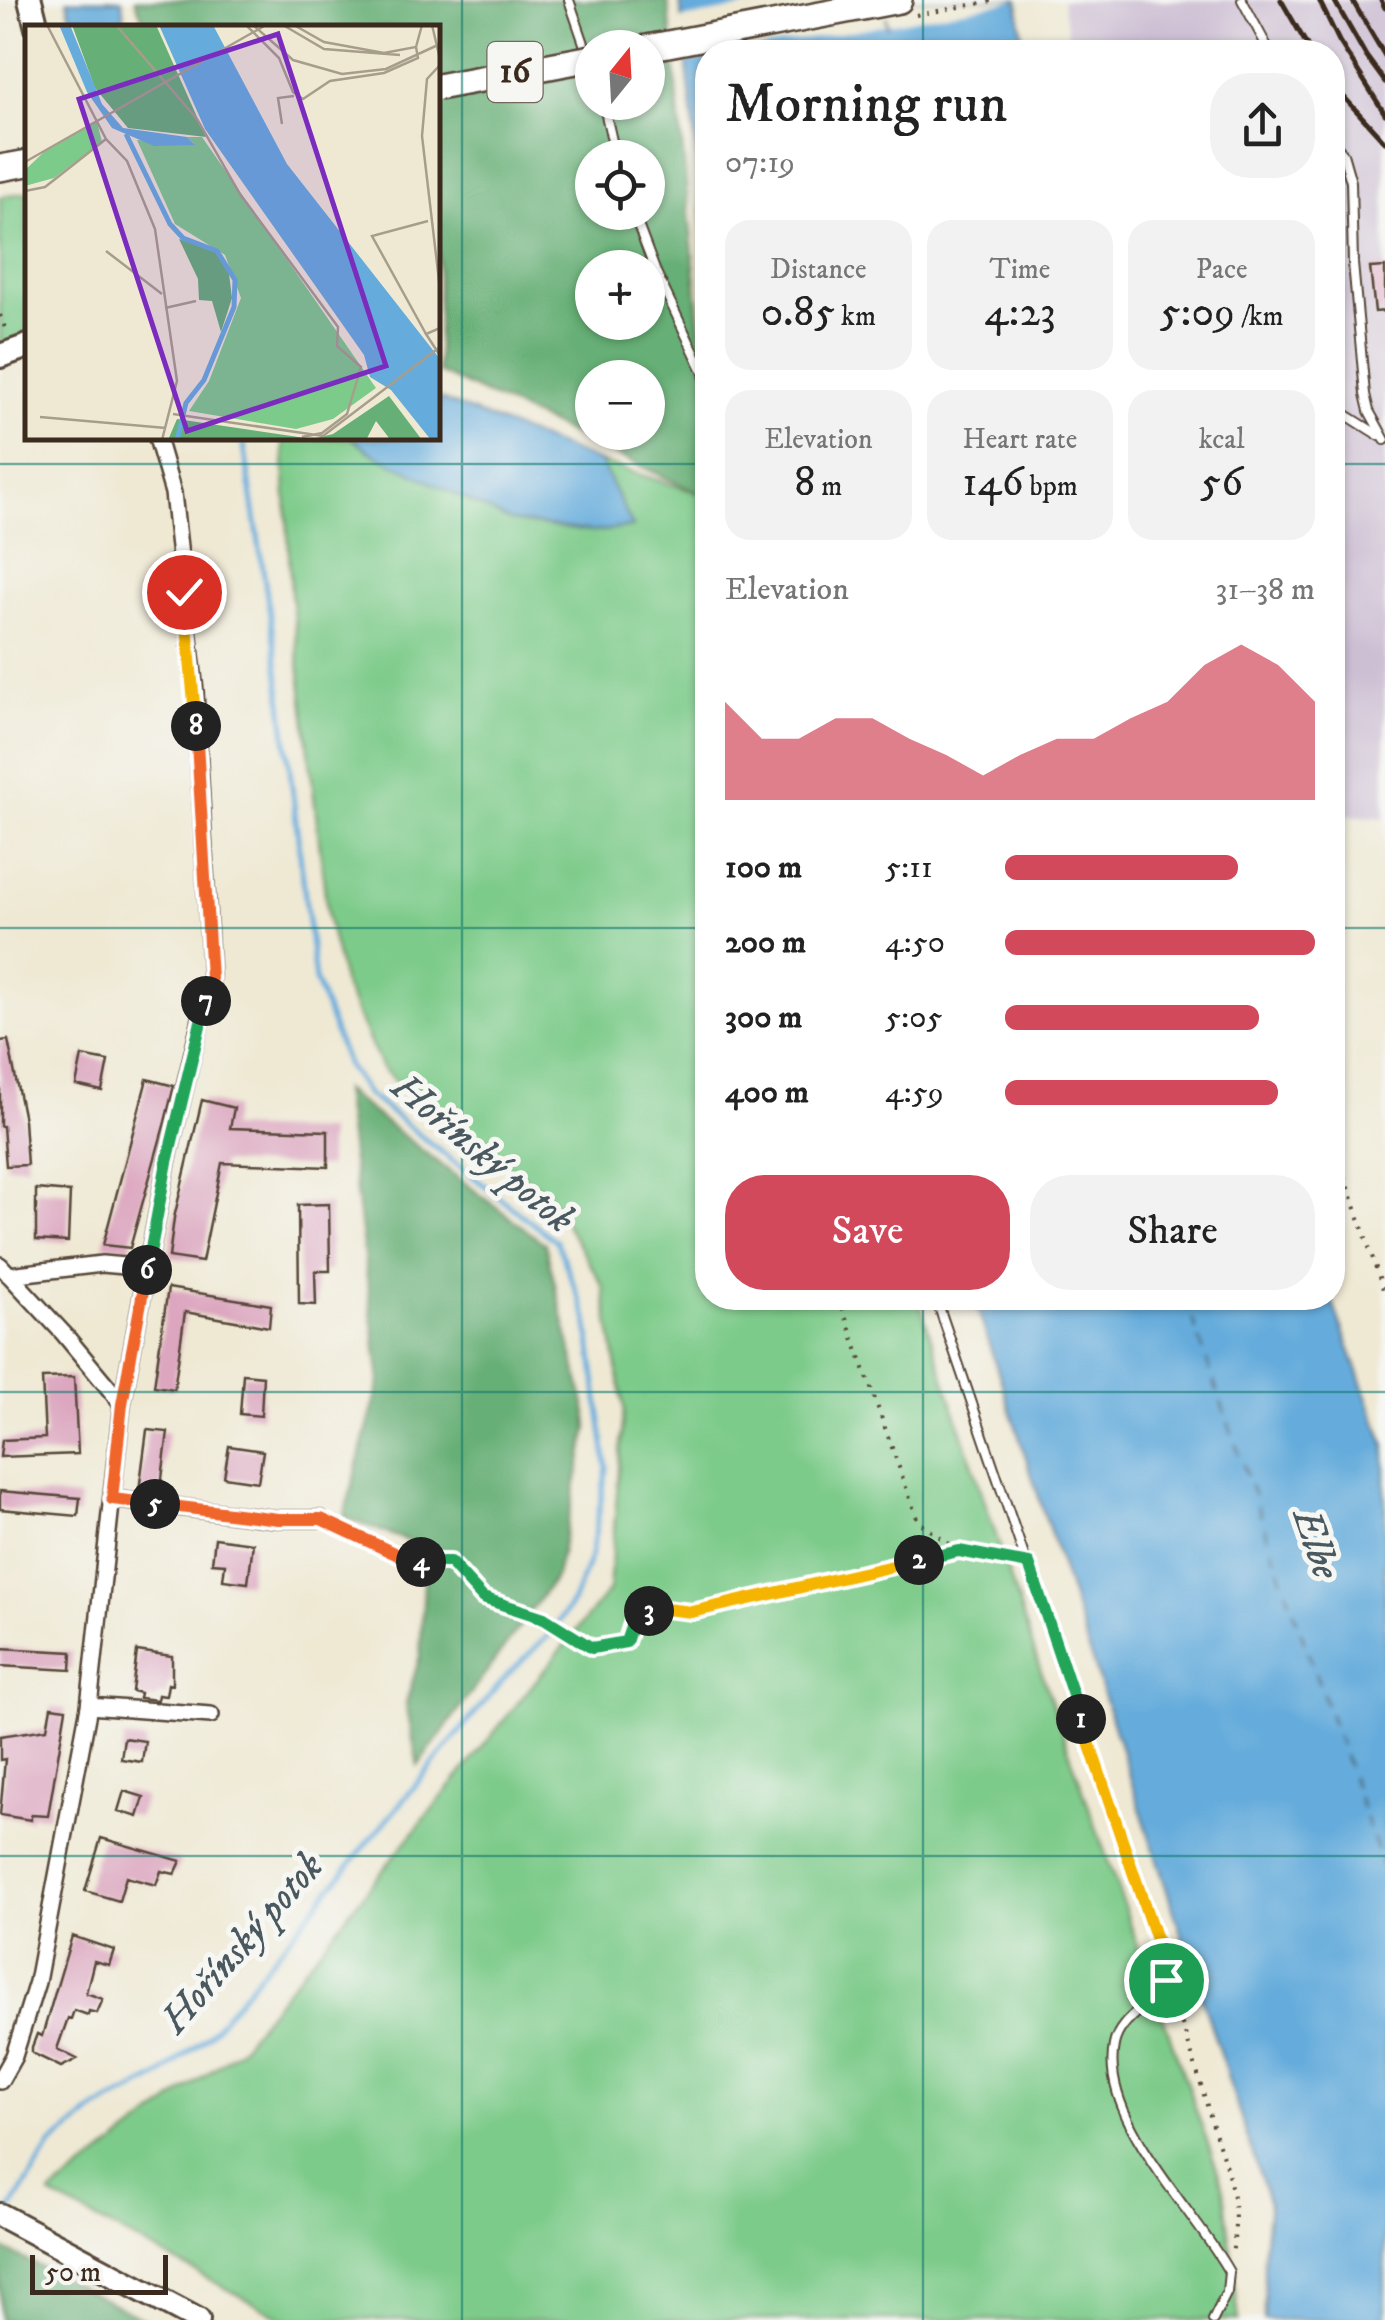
<!DOCTYPE html>
<meta charset="utf-8">
<style>
:root{--surface:#fff;--page:#f2f2f2;--text:#222;--muted:#767676;--accent:#d1495b}
body{margin:0;font-family:"IM FELL DW Pica",serif;background:var(--page);color:var(--text);height:100vh;display:flex;flex-direction:column;font-size:38px;white-space:nowrap}
*{box-sizing:border-box;margin:0}
p{font-size:32px;color:var(--muted)}
.icon{flex:none;width:55px;height:55px;fill:none;stroke:currentColor;stroke-width:2;stroke-linecap:round;stroke-linejoin:round}
.map{position:relative;flex:1;overflow:hidden}
.details{position:absolute;left:695px;top:40px;width:650px;height:1270px;display:flex;flex-direction:column;background:var(--surface);border-radius:40px;box-shadow:0 2px 8px #0004}
.details>*{flex:none}
.needle{width:65px;rotate:18deg}
.controls{position:absolute;left:575px;top:30px;display:grid;gap:20px}
.controls a{display:grid;place-items:center;width:90px;height:90px;border-radius:50%;background:var(--surface);box-shadow:0 2px 8px #0004;font-size:50px}
.scale{position:absolute;left:30px;bottom:25px;width:138px;box-sizing:border-box;padding-left:10px;border:5px solid #3b2a1e;border-top:0;font-size:28px;line-height:35px;white-space:nowrap;color:#3b2a1e;-webkit-text-stroke:8px #f6f6f2;paint-order:stroke}
.pin{position:absolute;display:grid;place-items:center;width:85px;height:85px;color:#fff;margin:-42px;border:5px solid #fff;border-radius:50%;box-shadow:0 2px 10px #0007}
.km{position:absolute;width:50px;height:50px;margin:-25px;border-radius:50%;background:#222;color:#fff;font-size:28px;line-height:50px;text-align:center}
.round{display:grid;place-items:center;flex:none;width:105px;height:105px;border-radius:40px;background:var(--page)}
.headline{display:flex;align-items:center;justify-content:space-between;height:170px;padding:0 30px}
h1{font-size:55px;font-weight:600;line-height:75px}
.figures{display:grid;grid-template-columns:repeat(3,1fr);gap:15px;height:170px;padding:10px 30px}
.figures div{display:grid;align-content:center;border-radius:25px;background:var(--page);text-align:center}
.figures b{font-size:42px;font-weight:600}
.figures small{font-size:28px;font-weight:400}
.figures p{font-size:28px}
.chart{height:280px;padding:20px 30px}
.chart p{display:flex;justify-content:space-between}
.chart svg{width:100%;height:180px;margin-top:10px;fill:var(--accent);opacity:.7}
.button{display:flex;gap:20px;margin-top:auto;padding:20px 30px}
.button a{flex:1;height:115px;border-radius:40px;background:var(--accent);color:#fff;font-size:40px;font-weight:600;line-height:115px;text-align:center}
.button a+a{background:var(--page);color:var(--text)}
ul{padding:0 30px;list-style:none;font-size:32px}
li{display:grid;grid-template-columns:160px 120px 1fr;align-items:center;height:75px}
li i{height:25px;border-radius:12px;background:var(--accent)}
.map>svg:first-child{display:block}
.industrial{fill:#ccbed3}
.green{fill:#7dcb8a;stroke:#5c7a54;stroke-width:2.5}
.forest{fill:#66af76;stroke:#506c4a;stroke-width:2.5;fill-rule:evenodd}
.water{fill:#65acdc;stroke:#506b7d;stroke-width:2.5}
.pier{fill:#efe9d4}
.lines{fill:none;stroke-linecap:round;stroke-linejoin:round}
.stream{stroke:#65acdc;stroke-width:5}
.ferry{stroke:#4a5860;stroke-width:2.5;stroke-dasharray:12 10;stroke-linecap:butt}
.building{fill:#dca6bf}
.lane-casing{stroke:#564739;stroke-width:12}
.street-casing{stroke:#564739;stroke-width:20}
.secondary-casing{stroke:#564739;stroke-width:28}
.primary-casing{stroke:#564739;stroke-width:30}
.path{stroke:#564739;stroke-width:4;stroke-dasharray:2.5 8;stroke-linecap:butt}
.lane{stroke:#fff;stroke-width:8}
.street{stroke:#fff;stroke-width:15}
.secondary{stroke:#fff;stroke-width:22}
.primary{stroke:#fff;stroke-width:25}
.rail{stroke:#3b2a1e;stroke-width:5}
.primary-bridge-casing{stroke:#564739;stroke-width:30;stroke-linecap:butt}
.primary-bridge{stroke:#fff;stroke-width:25}
.split-1-casing{stroke:#fff;stroke-width:20}
.split-2-casing{stroke:#fff;stroke-width:20}
.split-3-casing{stroke:#fff;stroke-width:20}
.split-4-casing{stroke:#fff;stroke-width:20}
.split-5-casing{stroke:#fff;stroke-width:20}
.split-6-casing{stroke:#fff;stroke-width:20}
.split-7-casing{stroke:#fff;stroke-width:20}
.split-8-casing{stroke:#fff;stroke-width:20}
.split-9-casing{stroke:#fff;stroke-width:20}
.split-1{stroke:#f5b400;stroke-width:12}
.split-2{stroke:#22a559;stroke-width:12}
.split-3{stroke:#f5b400;stroke-width:12}
.split-4{stroke:#22a559;stroke-width:12}
.split-5{stroke:#f0652b;stroke-width:12}
.split-6{stroke:#f0652b;stroke-width:12}
.split-7{stroke:#22a559;stroke-width:12}
.split-8{stroke:#f0652b;stroke-width:12}
.split-9{stroke:#f5b400;stroke-width:12}
.grid{fill:none;stroke:#0f766e;stroke-width:2.5;stroke-opacity:0.55}
.labels{text-anchor:middle;dominant-baseline:central;stroke-width:10;stroke-linejoin:round;paint-order:stroke}
.shield{fill:#f6f6f2;stroke:#73675e;stroke-width:2.5}
.shield-label{font-size:35px;font-weight:bold;fill:#3b2a1e}
.water-label{font-size:40px;font-style:italic;fill:#4a5860;stroke:#f6f6f2}
.inset-river{fill:none;stroke:#65acdc;stroke-width:5}
.inset-road{fill:none;stroke:#a79d8b;stroke-width:2.5}
.view{fill:#7b2cbf;fill-opacity:0.15;stroke:#7b2cbf;stroke-width:5}
.inset-edge{fill:none;stroke:#3b2a1e;stroke-width:5}
</style>
<div class="map">
<svg width="1385" height="2320" viewBox="0 0 1385 2320">
<rect width="100%" height="100%" fill="#f6f6f2"/>
<filter id="ink" filterUnits="userSpaceOnUse"><feTurbulence type="fractalNoise" baseFrequency=".01" numOctaves="2"/><feDisplacementMap in="SourceGraphic" scale="20" xChannelSelector="R" yChannelSelector="G"/><feConvolveMatrix kernelMatrix="1 2 1 2 8 2 1 2 1" color-interpolation-filters="sRGB"/></filter>
<filter id="wash" filterUnits="userSpaceOnUse"><feTurbulence type="fractalNoise" baseFrequency=".0048" numOctaves="4" result="noise"/><feDisplacementMap in="SourceGraphic" scale="40" xChannelSelector="R" yChannelSelector="G"/><feGaussianBlur stdDeviation="2.25" result="paint"/><feColorMatrix in="noise" values="0 0 0 0 0 0 0 0 0 0 0 0 0 0 0 0 0 1.4 0 .05"/><feComposite in="paint" operator="in"/></filter>
<g filter="url(#wash)">
<rect width="100%" height="100%" fill="#efe9d4"/>
<path class="industrial" d="M 1062,0 L 1385,0 L 1385,818 L 1333,814 L 1332,52 L 1071,52 Z"/>
<path class="green" d="M 27,192 L 27,332 L 0,346 L 0,197 Z
M 283,438 L 352,438 L 372,453 L 510,521 L 593,532 L 633,527 L 600,462 L 699,493 L 708,533 L 708,1298 L 918,1298 L 1038,1663 L 1224,2189 L 1239,2320 L 286,2320 L 50,2195 L 238,2050 L 609,1590 L 624,1409 L 603,1286 L 546,1191 L 433,1117 L 382,1068 L 344,986 L 328,920 L 291,593 Z"/>
<path class="forest" d="M 135,0 L 668,0 L 707,395 L 707,497 L 438,372 L 438,28 L 146,27 ZM 592,48 L 648,48 L 648,102 L 592,102 ZM 592,158 L 648,158 L 648,212 L 592,212 ZM 592,268 L 648,268 L 648,322 L 592,322 ZM 592,378 L 648,378 L 648,432 L 592,432 Z
M 343,1090 L 545,1244 L 587,1413 L 588,1429 L 556,1576 L 418,1766 L 406,1704 L 420,1655 L 426,1548 L 344,1517 L 380,1381 Z
M 0,2247 L 146,2320 L 0,2320 Z"/>
<path class="water" d="M 67,0 L 122,0 L 125,27 L 73,27 Z
M 680,0 L 1018,0 L 1024,52 L 708,52 L 707,252 Z
M 438,398 L 600,462 L 633,527 L 593,532 L 510,521 L 372,453 L 352,438 L 438,438 Z
M 974,1298 L 1331,1298 L 1385,1445 L 1385,2320 L 1264,2320 L 1264,2247 L 1269,2204 Z"/>
<path class="pier" d="M 784,0 L 1017,0 L 739,52 L 708,52 L 707,59 L 682,63 L 677,20 Z"/>
<g class="lines">
<path class="stream" d="M 10,2211 L 51,2145 L 96,2109 L 158,2077 L 208,2036 L 505,1677 L 549,1635 L 573,1601 L 591,1555 L 607,1467 L 587,1318 L 557,1242 L 367,1094 L 347,1065 L 315,980 L 277,661 L 243,438"/>
<path class="ferry" d="M 886,16 L 892,52
M 1185,1298 L 1385,1874"/>
</g>
<g id="blocks">
<path class="building" d="M 1385,267 L 1385,311 L 1375,312 L 1370,268 Z
M 8,1040 L 24,1120 L 27,1165 L 6,1166 L 3,1126 L 0,1126 L 0,1041 Z
M 82,1056 L 108,1061 L 102,1091 L 76,1085 Z
M 147,1079 L 174,1086 L 165,1122 L 130,1248 L 103,1245 Z
M 202,1100 L 234,1108 L 230,1128 L 328,1131 L 328,1167 L 222,1163 L 202,1262 L 169,1257 L 174,1218 Z
M 36,1189 L 70,1192 L 68,1242 L 36,1240 Z
M 329,1204 L 330,1271 L 315,1271 L 316,1305 L 299,1304 L 298,1205 Z
M 168,1288 L 271,1305 L 269,1327 L 185,1312 L 174,1389 L 154,1386 Z
M 243,1374 L 263,1376 L 261,1416 L 240,1414 Z
M 74,1377 L 78,1454 L 0,1457 L 2,1440 L 45,1438 L 42,1378 Z
M 147,1430 L 168,1432 L 160,1494 L 139,1491 Z
M 229,1446 L 263,1451 L 258,1482 L 224,1477 Z
M 0,1491 L 80,1498 L 78,1516 L 0,1509 Z
M 215,1538 L 253,1543 L 248,1583 L 223,1580 L 225,1564 L 212,1563 Z
M 0,1648 L 72,1652 L 71,1670 L 0,1666 Z
M 137,1651 L 172,1656 L 172,1685 L 168,1684 L 166,1696 L 158,1695 L 157,1700 L 139,1698 L 140,1693 L 132,1691 Z
M 51,1707 L 66,1709 L 48,1816 L 31,1815 L 31,1820 L 0,1815 L 5,1759 L 0,1760 L 0,1736 L 47,1729 Z
M 124,1738 L 145,1741 L 142,1762 L 121,1759 Z
M 124,1791 L 144,1797 L 138,1817 L 118,1811 Z
M 101,1838 L 181,1861 L 175,1874 L 161,1871 L 156,1885 L 126,1877 L 119,1901 L 85,1891 Z
M 72,1936 L 114,1950 L 109,1965 L 94,1961 L 86,1993 L 103,1999 L 97,2013 L 89,2011 L 88,2015 L 74,2010 L 71,2019 L 68,2018 L 57,2049 L 77,2059 L 61,2067 L 32,2053 L 32,2047 L 37,2034 L 42,2036 Z"/>
</g>
</g>
<g filter="url(#ink)">
<use href="#blocks" fill-opacity="0" stroke="#564739" stroke-width="2.5"/>
<g class="lines">
<g class="lane-casing">
<path id="lane" d="M 569,0 L 588,55
M 1242,0 L 1270,52
M 603,102 L 616,158
M 1332,141 L 1343,154 L 1351,182 L 1353,263 L 1365,394 L 1369,411 L 1385,440
M 633,212 L 655,270 L 704,373 L 708,396
M 1332,406 L 1380,436
M 936,1298 L 1166,1972 C 1163,2003 1120,2013 1114,2045 C 1099,2119 1194,2209 1229,2272 L 1227,2292 L 1213,2320"/>
</g>
<g class="street-casing">
<path id="street" d="M 0,1265 L 64,1334 L 122,1404
M 9,1275 L 102,1264 L 147,1268
M 112,1499 L 277,1519 L 321,1519
M 89,1706 L 211,1715
M 0,2081 L 14,2056 L 37,1982 L 89,1706 L 122,1404 L 167,1162 L 211,977 L 195,691 L 173,493 L 157,438"/>
</g>
<g class="secondary-casing">
<path id="secondary" d="M 30,0 L 37,28
M 0,356 L 28,346
M 0,2215 L 198,2320"/>
</g>
<g class="primary-casing">
<path id="primary" d="M 647,48 L 899,0
M 0,168 L 28,163"/>
</g>
<path class="path" d="M 916,15 L 998,0
M 0,315 L 7,333
M 1332,1137 L 1385,1295
M 839,1298 L 918,1521 L 959,1551 L 1014,1562
M 336,1526 L 413,1562 L 449,1562 L 483,1598 L 543,1618 L 592,1649 L 626,1642 L 634,1618 L 656,1608 L 692,1612 L 959,1551
M 1171,1994 C 1188,2038 1200,2082 1213,2126 C 1228,2174 1241,2203 1232,2254"/>
<use href="#lane" class="lane"/>
<use href="#street" class="street"/>
<use href="#secondary" class="secondary"/>
<use href="#primary" class="primary"/>
<path class="rail" d="M 1281,0 L 1311,52
M 1319,0 L 1339,41 L 1385,114
M 1334,0 L 1366,56 L 1385,82
M 1352,0 L 1385,56
M 1381,0 L 1385,8
M 1332,84 L 1385,142"/>
<g class="primary-bridge-casing">
<path id="primary-bridge" d="M 438,87 L 592,58"/>
</g>
<use href="#primary-bridge" class="primary-bridge"/>
</g>
</g>
<g class="lines" filter="url(#ink)">
<g class="split-1-casing">
<path id="split-1" d="M 1081,1719 L 1161,1954 L 1166,1980"/>
</g>
<g class="split-2-casing">
<path id="split-2" d="M 919,1560 L 959,1551 L 1029,1564 L 1081,1719"/>
</g>
<g class="split-3-casing">
<path id="split-3" d="M 649,1611 L 656,1608 L 692,1612 L 919,1560"/>
</g>
<g class="split-4-casing">
<path id="split-4" d="M 421,1562 L 450,1562 L 483,1598 L 544,1618 L 592,1648 L 626,1642 L 634,1618 L 649,1611"/>
</g>
<g class="split-5-casing">
<path id="split-5" d="M 155,1504 L 278,1519 L 321,1519 L 413,1562 L 421,1562"/>
</g>
<g class="split-6-casing">
<path id="split-6" d="M 147,1270 L 122,1404 L 112,1499 L 155,1504"/>
</g>
<g class="split-7-casing">
<path id="split-7" d="M 147,1270 L 167,1162 L 206,1001"/>
</g>
<g class="split-8-casing">
<path id="split-8" d="M 196,726 L 211,978 L 206,1001"/>
</g>
<g class="split-9-casing">
<path id="split-9" d="M 184,592 L 196,726"/>
</g>
<use href="#split-1" class="split-1"/>
<use href="#split-2" class="split-2"/>
<use href="#split-3" class="split-3"/>
<use href="#split-4" class="split-4"/>
<use href="#split-5" class="split-5"/>
<use href="#split-6" class="split-6"/>
<use href="#split-7" class="split-7"/>
<use href="#split-8" class="split-8"/>
<use href="#split-9" class="split-9"/>
</g>
<path class="grid" d="M 462,0 L 462,2320M 923,0 L 923,52M 0,464 L 708,464M 1332,464 L 1385,464M 0,928 L 708,928M 1332,928 L 1385,928M 923,1298 L 923,2320M 0,1392 L 1385,1392M 0,1856 L 1385,1856"/>
<g class="labels">
<rect class="shield" x="487.5" y="42" width="55" height="60" rx="8"/>
<g class="shield-label">
<text x="515" y="72">16</text>
</g>
<g class="water-label">
<text transform="translate(482 1154) rotate(40)">Hořínský potok</text>
<text transform="translate(1315 1544) rotate(71)">Elbe</text>
<text transform="translate(243 1944) rotate(-49)">Hořínský potok</text>
</g>
</g>
<g transform="translate(25 25)">
<rect width="415" height="415" fill="#efe9d4"/>
<path d="M 72,97 L 77,117 L 29,153 L 0,161 L 0,145 L 19,127 ZM 162,112 L 177,112 L 351,363 L 308,394 L 271,404 L 164,386 L 184,356 L 216,273 L 200,230 L 150,199 L 112,115 L 169,119 Z" fill="#7dcb8a"/>
<path d="M 47,0 L 131,0 L 181,112 L 103,103 L 70,63 ZM 154,214 L 190,226 L 204,249 L 207,273 L 196,307 L 187,276 L 174,275 L 173,254 ZM 364,371 L 397,415 L 364,413 L 351,396 L 341,415 L 143,415 L 152,394 L 287,414 L 308,409 Z" fill="#66af76"/>
<path d="M 34,0 L 45,0 L 77,79 L 98,103 L 162,112 L 170,120 L 129,121 L 87,103 L 62,67 ZM 134,0 L 188,0 L 262,139 L 415,334 L 415,415 L 406,415 L 366,365 L 345,352 L 339,330 L 180,104 Z" fill="#65acdc"/>
<path class="inset-river" d="M 164,0 L 179,30M 183,37 L 286,207 L 378,328 L 411,332M 101,109 L 145,199 L 158,213 L 192,226 L 210,255 L 209,282 L 179,355 L 161,378 L 152,415"/>
<path class="inset-road" d="M 22,0 L 81,114 L 102,136 L 130,204 L 152,356 L 137,415M 91,0 L 172,94 L 215,169 L 313,302 L 312,321 L 336,342 L 322,389 L 297,408 L 277,412M 221,0 L 254,33 L 268,67 L 278,74 L 305,56 L 359,48 L 393,33 L 391,22M 228,0 L 268,35 L 317,49 L 361,44 L 415,19M 258,0 L 299,24 L 375,30M 269,0 L 299,17 L 359,28 L 391,22 L 397,0M 407,0 L 415,34M 415,40 L 402,54 L 397,111 L 415,264M 257,99 L 253,73 L 269,71M 0,137 L 241,0M 0,166 L 20,162 L 81,114M 81,226 L 137,269M 140,283 L 171,276M 401,309 L 347,211 L 403,196M 414,329 L 401,309 L 415,303M 148,389 L 298,411 L 415,322M 15,392 L 141,403"/>
<path class="view" d="M 253,9 L 361,341 L 162,406 L 54,74 Z"/>
<rect width="415" height="415" class="inset-edge"/>
</g>
</svg>
<div class="controls">
<a><svg class="needle" viewBox="-14 -14 28 28"><path d="M0-13l5 13h-10z" fill="#e53935"/><path d="M0 13l5-13h-10z" fill="#767676"/></svg></a>
<a><svg class="icon" aria-label="locate" viewBox="0 0 24 24"><circle cx="12" cy="12" r="6"/><path d="M12 2v4M12 18v4M2 12h4M18 12h4"/></svg></a>
<a>+</a>
<a>−</a>
</div>
<div class="scale">50 m</div>
<div class="pin" style="left:1166px;top:1980px;background:#1e9e55"><svg class="icon" aria-label="arrive" viewBox="0 0 24 24"><path d="M6 21V4h12l-3 4 3 4H6"/></svg></div>
<div class="pin" style="left:184px;top:592px;background:#d93025"><svg class="icon" aria-label="check" viewBox="0 0 24 24"><path d="M5 12l5 5 9-10"/></svg></div>
<b class="km" style="left:1081px;top:1719px">1</b>
<b class="km" style="left:919px;top:1560px">2</b>
<b class="km" style="left:649px;top:1611px">3</b>
<b class="km" style="left:421px;top:1562px">4</b>
<b class="km" style="left:155px;top:1504px">5</b>
<b class="km" style="left:147px;top:1270px">6</b>
<b class="km" style="left:206px;top:1001px">7</b>
<b class="km" style="left:196px;top:726px">8</b>
<section class="details">
<div class="headline"><div><h1>Morning run</h1><p>07:19</p></div><a class="round"><svg class="icon" aria-label="share" viewBox="0 0 24 24"><path d="M12 15V3M7 8l5-5 5 5M5 13v7h14v-7"/></svg></a></div>
<div class="figures">
<div><p>Distance</p><b>0.85<small> km</small></b></div>
<div><p>Time</p><b>4:23</b></div>
<div><p>Pace</p><b>5:09<small> /km</small></b></div>
</div>
<div class="figures">
<div><p>Elevation</p><b>8<small> m</small></b></div>
<div><p>Heart rate</p><b>146<small> bpm</small></b></div>
<div><p>kcal</p><b>56</b></div>
</div>
<div class="chart"><p><span>Elevation</span>31–38 m</p>
<svg viewBox="0 0 160 44" preserveAspectRatio="none"><path d="M0 44V20L10 29L20 29L30 24L40 24L50 29L60 33L70 38L80 33L90 29L100 29L110 24L120 20L130 11L140 6L150 11L160 20V44z"/></svg>
</div>
<ul>
<li><b>100 m</b>5:11<i style="width:75%"></i></li>
<li><b>200 m</b>4:50<i style="width:100%"></i></li>
<li><b>300 m</b>5:05<i style="width:82%"></i></li>
<li><b>400 m</b>4:59<i style="width:88%"></i></li>
</ul>
<div class="button"><a>Save</a><a>Share</a></div>
</section>
</div>
